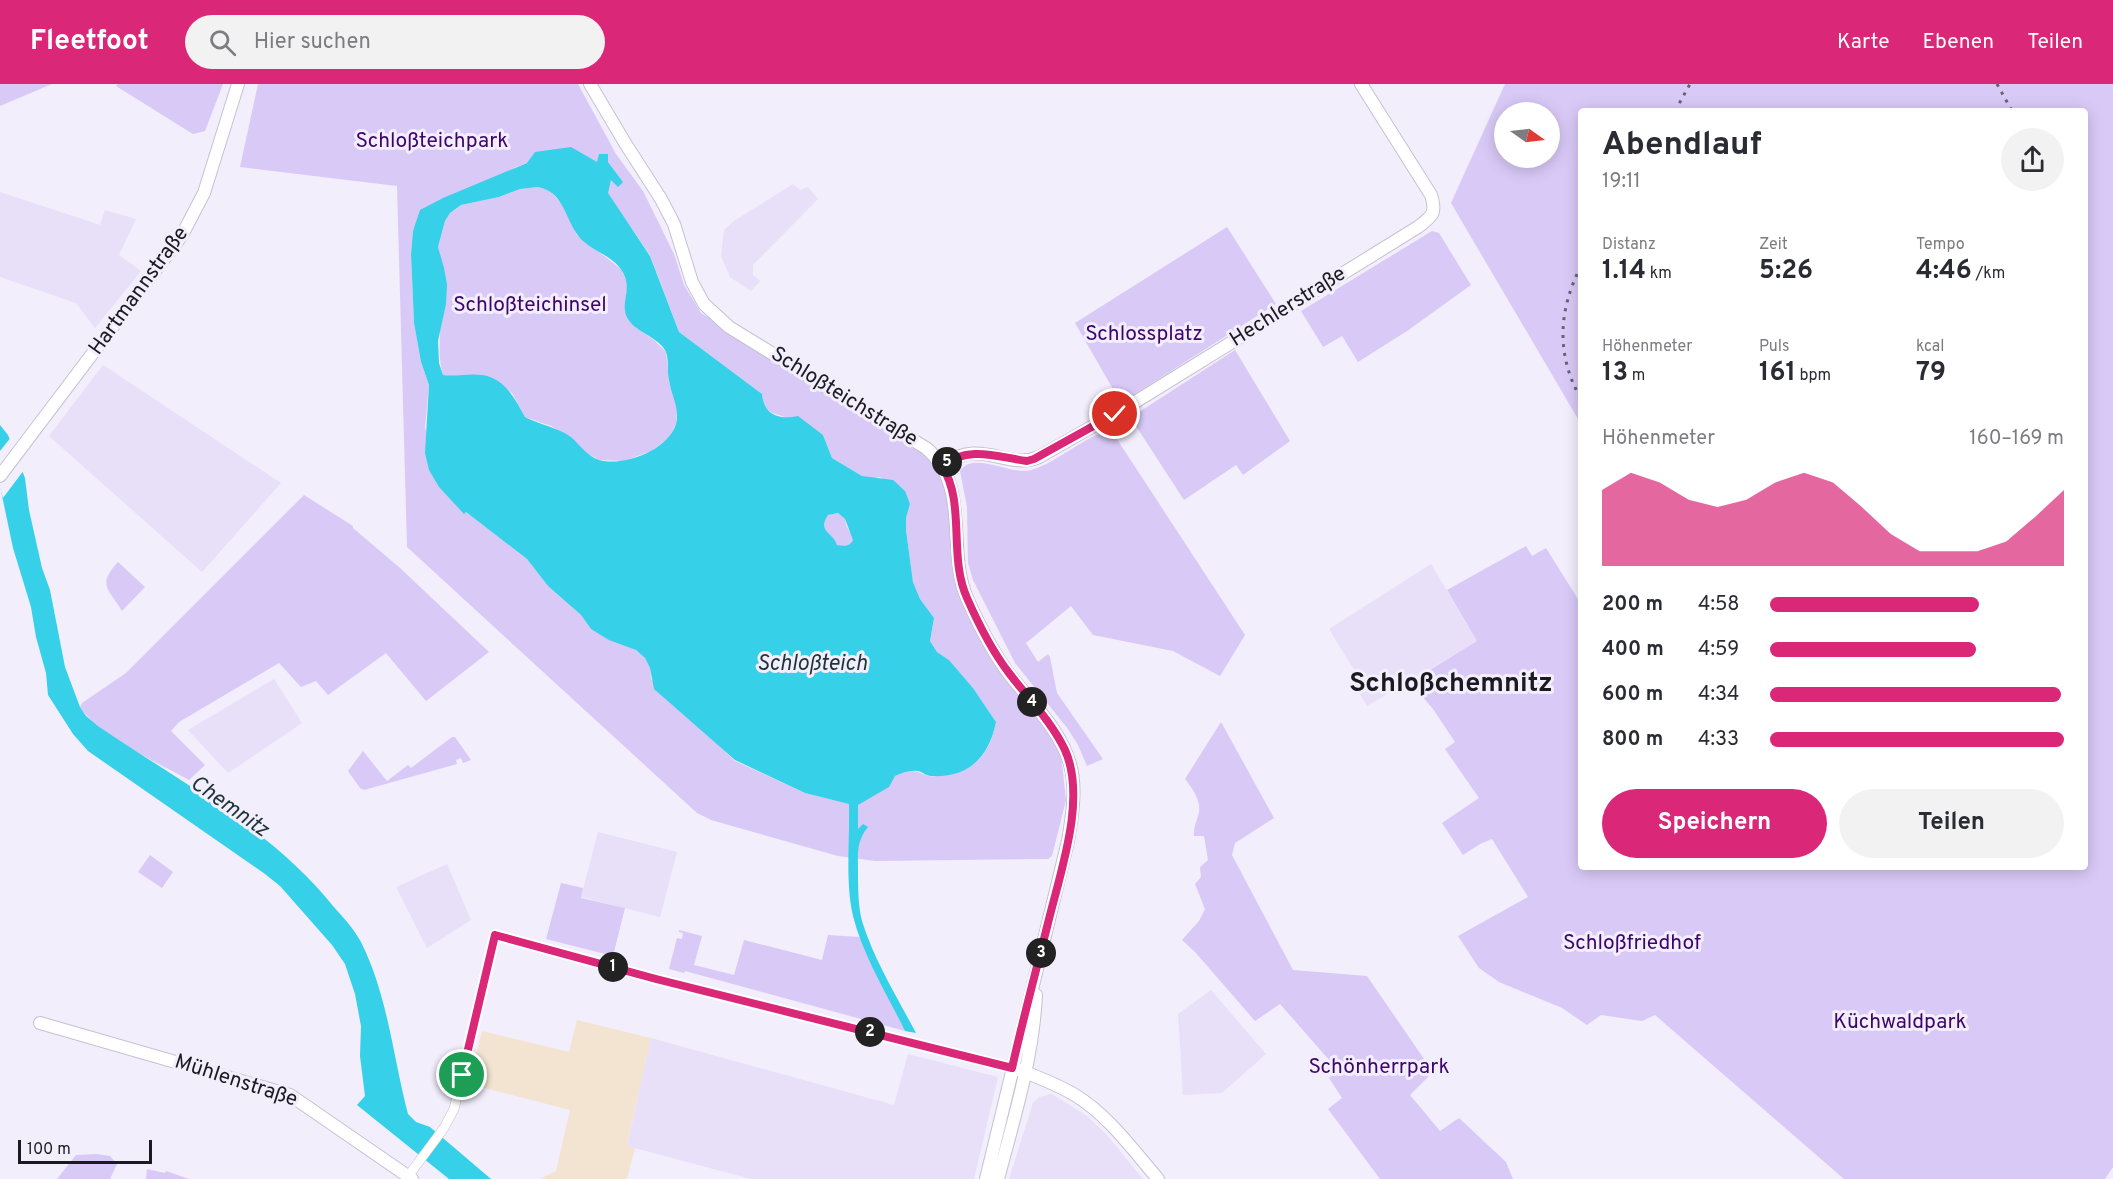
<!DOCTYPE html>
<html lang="de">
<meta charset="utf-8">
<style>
:root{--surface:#fff;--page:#f2f2f3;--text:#2b2b33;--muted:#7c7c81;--accent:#db2777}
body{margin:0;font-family:Overpass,sans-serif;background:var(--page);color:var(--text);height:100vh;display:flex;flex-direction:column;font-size:22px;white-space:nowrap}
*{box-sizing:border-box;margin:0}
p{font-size:20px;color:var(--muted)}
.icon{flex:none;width:33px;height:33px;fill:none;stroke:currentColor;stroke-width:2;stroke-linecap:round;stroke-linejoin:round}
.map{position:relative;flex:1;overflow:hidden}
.details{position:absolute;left:1578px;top:24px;width:510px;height:762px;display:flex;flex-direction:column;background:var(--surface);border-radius:6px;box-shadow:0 3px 15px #0003}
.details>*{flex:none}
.needle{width:39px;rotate:104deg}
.buttons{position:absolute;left:1494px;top:18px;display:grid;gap:12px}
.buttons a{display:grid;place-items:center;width:66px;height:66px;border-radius:50%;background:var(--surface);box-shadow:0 3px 15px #0003;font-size:30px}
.scale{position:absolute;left:18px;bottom:15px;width:134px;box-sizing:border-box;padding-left:6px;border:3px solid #1c1a20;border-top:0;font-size:16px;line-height:21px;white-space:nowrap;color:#1c1a20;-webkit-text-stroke:4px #f2eefc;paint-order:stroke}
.pin{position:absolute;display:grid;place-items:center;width:51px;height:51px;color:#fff;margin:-26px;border:3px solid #fff;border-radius:50%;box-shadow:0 2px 6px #0007}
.km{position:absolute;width:30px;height:30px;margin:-15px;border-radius:50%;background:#222;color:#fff;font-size:16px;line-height:30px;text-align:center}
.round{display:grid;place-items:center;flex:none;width:63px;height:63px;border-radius:32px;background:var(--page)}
.headline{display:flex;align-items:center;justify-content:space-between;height:102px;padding:0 24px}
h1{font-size:33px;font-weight:700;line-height:45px}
.stats{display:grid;grid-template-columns:repeat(3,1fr);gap:9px;height:102px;padding:6px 24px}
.stats div{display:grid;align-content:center}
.stats b{font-size:26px;font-weight:700}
.stats small{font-size:16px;font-weight:400}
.stats p{font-size:16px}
.chart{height:168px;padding:12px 24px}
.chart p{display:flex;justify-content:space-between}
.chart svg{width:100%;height:108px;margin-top:6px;fill:var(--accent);opacity:.7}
.primary-button{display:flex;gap:12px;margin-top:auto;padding:12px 24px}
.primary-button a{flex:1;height:69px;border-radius:36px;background:var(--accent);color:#fff;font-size:24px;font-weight:700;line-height:69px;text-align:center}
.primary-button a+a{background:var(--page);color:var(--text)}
ul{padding:0 24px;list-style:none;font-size:20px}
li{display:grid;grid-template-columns:96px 72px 1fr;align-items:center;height:45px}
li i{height:15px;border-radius:8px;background:var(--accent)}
header{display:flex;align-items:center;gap:36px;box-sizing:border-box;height:84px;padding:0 30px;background:var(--accent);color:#fff}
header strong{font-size:28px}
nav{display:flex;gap:33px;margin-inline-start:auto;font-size:21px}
.search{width:420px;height:54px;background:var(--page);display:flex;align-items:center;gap:15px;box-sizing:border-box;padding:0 21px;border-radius:33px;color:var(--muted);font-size:22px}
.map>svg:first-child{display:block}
.built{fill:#e8dff9}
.industrial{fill:#f3e4d1}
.green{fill:#d9c9f7;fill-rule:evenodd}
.water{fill:#36d0e9;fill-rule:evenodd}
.pier{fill:#f2eefc}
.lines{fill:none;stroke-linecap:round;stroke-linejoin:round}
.minor-casing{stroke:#c6c0d2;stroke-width:10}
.major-casing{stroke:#c6c0d2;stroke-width:14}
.minor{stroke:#fff;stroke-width:9}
.major{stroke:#fff;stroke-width:12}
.rail{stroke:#66636c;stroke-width:3;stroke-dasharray:3 6;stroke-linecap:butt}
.route-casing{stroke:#fff;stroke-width:12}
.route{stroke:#db2777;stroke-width:8}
.labels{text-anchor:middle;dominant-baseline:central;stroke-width:6;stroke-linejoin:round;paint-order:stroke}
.park-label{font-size:21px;fill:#3f056f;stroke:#f2eefc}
.street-label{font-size:21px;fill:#1c1a20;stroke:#f2eefc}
.water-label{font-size:22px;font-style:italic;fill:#1c3439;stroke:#f2eefc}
.district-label{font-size:27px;font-weight:bold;fill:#1c1a20;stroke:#f2eefc}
</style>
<header>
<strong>Fleetfoot</strong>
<div class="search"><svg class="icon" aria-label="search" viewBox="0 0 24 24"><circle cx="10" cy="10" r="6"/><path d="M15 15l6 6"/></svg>Hier suchen</div>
<nav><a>Karte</a><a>Ebenen</a><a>Teilen</a></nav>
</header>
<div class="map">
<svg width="2113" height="1095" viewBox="0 0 2113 1095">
<rect width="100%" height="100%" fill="#f2eefc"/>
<path class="built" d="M 793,100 L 800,106 L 808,103 L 818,115 L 753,181 L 753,191 L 760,197 L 751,207 L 730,193 L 721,172 L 724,146 L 734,137 Z
M 0,108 L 100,141 L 105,126 L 136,135 L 119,171 L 141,187 L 95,244 L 76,219 L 0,193 Z
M 103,281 L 281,399 L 202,488 L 49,352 Z
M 1431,480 L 1477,557 L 1367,622 L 1356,603 L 1362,599 L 1329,545 Z
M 274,595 L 302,639 L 228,689 L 188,646 Z
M 598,748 L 677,768 L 660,833 L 581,813 Z
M 447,780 L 471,836 L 427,864 L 396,803 Z
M 1211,906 L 1266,970 L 1222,1009 L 1183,1011 L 1178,930 Z
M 651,954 L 894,1021 L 908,970 L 998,993 L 974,1095 L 751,1095 L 627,1062 Z
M 1052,1010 L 1087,1032 L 1106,1050 L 1143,1095 L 1009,1095 L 1033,1019 L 1039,1013 Z"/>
<path class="industrial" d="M 577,936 L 651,954 L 627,1061 L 635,1064 L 627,1095 L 540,1095 L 556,1087 L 570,1026 L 469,1000 L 482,947 L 569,968 Z"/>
<path class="green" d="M 0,0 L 52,0 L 0,22 Z
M 118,0 L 223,0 L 205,47 L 193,50 L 116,2 Z
M 258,0 L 578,0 L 616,70 L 643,107 L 674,170 L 684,201 L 701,229 L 941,378 L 965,513 L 1061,670 L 1066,716 L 1052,772 L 1048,775 L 875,777 L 838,772 L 711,736 L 697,729 L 407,463 L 397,102 L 240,83 ZM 608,70 L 608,78 L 623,98 L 611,96 L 607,109 L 650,171 L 679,248 L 762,310 C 765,333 776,328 792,336 C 803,340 813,346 823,351 L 832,374 L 862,392 L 870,395 L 880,393 L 910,420 L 906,434 L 906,446 L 913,498 L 920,515 L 934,534 L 930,557 L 937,568 L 949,576 L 973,604 L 996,638 C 990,668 978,685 946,691 C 941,692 933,693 928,692 C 918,689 918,686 906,688 C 886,693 867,709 850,720 L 805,709 L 735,677 L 651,595 L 650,584 L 645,574 L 636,566 L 591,545 L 581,531 L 548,502 L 527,475 L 466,428 L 464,429 L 425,344 L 429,301 L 421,278 L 414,239 L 411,170 L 413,147 L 516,83 L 527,79 L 597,78 Z
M 1505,0 L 2113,0 L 2113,1083 L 2105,1095 L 1844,1095 L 1655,931 L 1642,937 L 1601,931 L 1587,941 L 1562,924 L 1499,898 L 1479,884 L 1458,852 L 1528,813 L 1492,755 L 1480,760 L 1463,771 L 1442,739 L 1479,714 L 1445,665 L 1455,658 L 1433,625 L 1410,598 L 1477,557 L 1447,506 L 1526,462 L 1532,472 L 1546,464 L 1581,520 L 1581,783 L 2085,783 L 2085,27 L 1581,27 L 1581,340 L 1451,119 ZM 1550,28 L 1550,74 L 1504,74 L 1504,28 Z
M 538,103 L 549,106 L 562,120 L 577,151 L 621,185 L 628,200 L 625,218 L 635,243 L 655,257 L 666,268 L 669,298 L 677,325 L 676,339 L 670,353 L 651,367 L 624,377 L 599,376 L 585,368 L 571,353 L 551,342 L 525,333 L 512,309 L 482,291 L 453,293 L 443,291 C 438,274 440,257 440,239 C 440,217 440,194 440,172 L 438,163 L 445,137 L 450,129 L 461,121 L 499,113 L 520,105 Z
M 1227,143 L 1276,220 L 1121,319 L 1075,239 Z
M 1432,147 L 1439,149 L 1471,201 L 1407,247 L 1358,278 L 1342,252 L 1323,263 L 1301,227 Z
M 1235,266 L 1290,357 L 1243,391 L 1236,381 L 1184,416 L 1132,336 L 1136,330 Z
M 1111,346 L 1245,551 L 1220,592 L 1173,567 L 1093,551 L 1071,522 L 1026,559 L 1038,578 L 1048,570 L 1050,573 L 1057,609 L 1103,675 L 1087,682 L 1078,661 L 1068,645 L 1015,579 L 973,496 L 968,479 L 967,423 L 960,387 C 973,366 1011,392 1031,386 C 1057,379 1084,352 1111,346 Z
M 304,411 L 353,442 L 353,444 L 400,484 L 489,568 L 426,617 L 386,569 L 328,611 L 316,597 L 301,603 L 279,579 L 179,638 L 171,647 L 205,681 L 189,696 C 158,679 99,652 80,623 L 82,619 L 126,589 Z
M 838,429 L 845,435 L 846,441 L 854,456 C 850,463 844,463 836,461 C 831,449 818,446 828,431 Z
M 118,478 L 145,503 L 122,527 C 108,504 97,501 118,478 Z
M 1221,638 L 1274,734 L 1235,759 L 1232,771 L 1293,886 L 1367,892 L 1433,988 L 1410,1011 L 1440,1047 L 1459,1034 L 1506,1078 L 1513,1095 L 1380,1095 L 1328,1025 L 1342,1014 L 1329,994 L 1337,985 L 1280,920 L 1255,937 L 1196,869 L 1182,856 L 1199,837 L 1205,825 L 1195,800 L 1201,793 L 1200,783 L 1208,776 L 1204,752 L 1194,752 C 1193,745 1196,739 1198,732 C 1203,719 1193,705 1185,695 Z
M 452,653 L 455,653 L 471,676 L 463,679 L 461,674 L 456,676 L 457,680 L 364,706 L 360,704 L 348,687 L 363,667 L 387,697 L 408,681 L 411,684 Z
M 150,771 L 173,788 L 162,804 L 138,788 Z
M 561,799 L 583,804 L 581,814 L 625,824 L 613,872 L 546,855 Z
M 679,846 L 702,852 L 694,881 L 734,891 L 744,856 L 822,876 L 828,851 L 860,853 L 905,947 L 685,887 L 684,889 L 669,885 L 677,854 L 682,855 L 683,849 L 679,848 Z
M 97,1070 L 110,1072 L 117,1080 L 110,1095 L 57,1095 L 76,1071 Z
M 147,1085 L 165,1089 L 166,1087 L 189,1095 L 146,1095 Z"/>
<path class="water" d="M 571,63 L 597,78 L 599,70 L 608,70 L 608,78 L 623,98 L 618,103 L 611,96 L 608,109 L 650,172 L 679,248 L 762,310 C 764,331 779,336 798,332 L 823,351 L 832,374 L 862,392 L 893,396 L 905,407 L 910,420 L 906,434 L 906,446 L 913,498 L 920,515 L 934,534 L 930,557 L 937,568 L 949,576 L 973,604 L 996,638 C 989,673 969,694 931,692 C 926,692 923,688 918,687 C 910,686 902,689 895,692 L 889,703 L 858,721 L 858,745 L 863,740 L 868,743 C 856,758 858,769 858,787 C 858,803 858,821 862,837 C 874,876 897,913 916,949 L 905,947 C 887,910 863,872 853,832 C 845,797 850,757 849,720 L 805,709 L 735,676 L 654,605 L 650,584 L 645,574 L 636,566 L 609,556 L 591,545 L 581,531 L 548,502 L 527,475 L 466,428 L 464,430 L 439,403 L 429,386 L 425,369 L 429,301 L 421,278 L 414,239 L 411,170 L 413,147 L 420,126 L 443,114 L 527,79 L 535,68 ZM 538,103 C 563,108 564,131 577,150 C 587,166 612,170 622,187 C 633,205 621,215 626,231 C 633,249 659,252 666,268 C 669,276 667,288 669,296 C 671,311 680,324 676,340 C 668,366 624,383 599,376 C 587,372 580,361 571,353 C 557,343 540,341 525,333 C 515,315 505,294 482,291 C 469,289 456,293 443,291 L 439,279 L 438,257 L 446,220 L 447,200 L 444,184 L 438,163 L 445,137 L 450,129 L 461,121 L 499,113 L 520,105 ZM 838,429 L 845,435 L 853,456 C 850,463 844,462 837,461 C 833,448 817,448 828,431 Z
M 0,341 L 8,351 L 25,394 L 29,426 L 42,484 L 50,506 L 65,583 L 80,623 L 86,632 L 98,642 C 180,698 270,744 333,822 C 343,833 354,845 361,858 C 388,912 393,973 408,1030 L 416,1038 L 430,1043 L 491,1095 L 449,1095 L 357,1021 L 365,1012 L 360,972 L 361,942 L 355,910 L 345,880 L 332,861 L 280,802 L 265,790 L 88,667 L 73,650 L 48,611 L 46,589 L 36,553 L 31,523 L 13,464 L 0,402 Z"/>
<path class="pier" d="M 12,352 L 24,386 L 3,414 L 0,404 L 0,367 Z"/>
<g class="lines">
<g class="minor-casing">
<path id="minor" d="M 406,1095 L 444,1044 L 454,1025 L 495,851 L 655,895 L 1012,984"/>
</g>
<g class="major-casing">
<path id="major" d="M 590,0 L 625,59 L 661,115 L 674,140 L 692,198 L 704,220 L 729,243 L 926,364 C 971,401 946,466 967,514 C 978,539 992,567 1009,590 C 1031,618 1060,645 1070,680 C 1077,704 1072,733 1068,757 L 986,1095
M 942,382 C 980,352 1008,387 1039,373 L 1132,320 L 1418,143 C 1432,132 1437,130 1431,111 L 1361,0
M 0,392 L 182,151 L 204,109 L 238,0
M 40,939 L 290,1011 L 412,1095
M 1019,986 C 1038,993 1058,1001 1075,1011 C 1109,1032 1133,1066 1158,1095
M 998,1095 C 1014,1034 1033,974 1036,911"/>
</g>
<use href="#minor" class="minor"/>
<use href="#major" class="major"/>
<path class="rail" d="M 1997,0 L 2012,27
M 1675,27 L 1690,0
M 1581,182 C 1558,227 1556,271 1581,315"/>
</g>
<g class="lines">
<g class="route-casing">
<path id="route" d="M 462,991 L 495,851 L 656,895 L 1012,984 C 1023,935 1036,887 1048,839 C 1060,789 1087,715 1065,666 C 1051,637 1028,614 1009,589 C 992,567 978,539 967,514 C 948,472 966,419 942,382 C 969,361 997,373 1027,377 L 1034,375 L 1115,330"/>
</g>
<use href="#route" class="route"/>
</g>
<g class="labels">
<g class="park-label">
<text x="432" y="57">Schloßteichpark</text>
<text x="530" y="221">Schloßteichinsel</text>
<text x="1144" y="250">Schlossplatz</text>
<text x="1632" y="859">Schloßfriedhof</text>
<text x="1900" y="938">Küchwaldpark</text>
<text x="1379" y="983">Schönherrpark</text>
</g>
<g class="street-label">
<text transform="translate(139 207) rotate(-54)">Hartmannstraße</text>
<text transform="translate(1288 223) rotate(-32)">Hechlerstraße</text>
<text transform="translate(844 313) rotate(32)">Schloßteichstraße</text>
<text transform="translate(236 997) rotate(18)">Mühlenstraße</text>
</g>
<g class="water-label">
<text x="812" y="580">Schloßteich</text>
<text transform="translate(229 723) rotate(35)">Chemnitz</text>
</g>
<g class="district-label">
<text x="1451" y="600">Schloßchemnitz</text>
</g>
</g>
</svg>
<div class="buttons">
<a><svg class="needle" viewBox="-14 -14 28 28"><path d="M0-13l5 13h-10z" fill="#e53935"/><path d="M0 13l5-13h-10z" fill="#7c7c81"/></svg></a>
</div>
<div class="scale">100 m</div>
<div class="pin" style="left:462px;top:991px;background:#1e9e55"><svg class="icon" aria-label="arrive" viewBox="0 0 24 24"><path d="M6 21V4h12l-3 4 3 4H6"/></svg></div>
<div class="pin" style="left:1115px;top:330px;background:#d93025"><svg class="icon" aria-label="check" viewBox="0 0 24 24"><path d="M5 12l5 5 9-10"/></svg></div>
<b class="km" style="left:613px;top:883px">1</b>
<b class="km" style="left:870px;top:948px">2</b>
<b class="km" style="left:1041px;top:869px">3</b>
<b class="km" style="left:1032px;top:618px">4</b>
<b class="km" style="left:947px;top:378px">5</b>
<section class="details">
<div class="headline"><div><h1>Abendlauf</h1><p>19:11</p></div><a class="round"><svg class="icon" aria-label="share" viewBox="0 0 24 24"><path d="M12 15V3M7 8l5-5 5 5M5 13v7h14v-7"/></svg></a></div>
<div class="stats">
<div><p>Distanz</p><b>1.14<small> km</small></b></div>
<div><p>Zeit</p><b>5:26</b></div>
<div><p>Tempo</p><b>4:46<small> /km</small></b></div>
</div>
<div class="stats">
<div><p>Höhenmeter</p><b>13<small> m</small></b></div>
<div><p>Puls</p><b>161<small> bpm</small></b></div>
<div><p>kcal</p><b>79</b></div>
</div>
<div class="chart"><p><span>Höhenmeter</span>160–169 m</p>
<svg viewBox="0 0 160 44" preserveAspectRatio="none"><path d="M0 44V13L10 6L20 10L30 17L40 20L50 17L60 10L70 6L80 10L90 20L100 31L110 38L120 38L130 38L140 34L150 24L160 13V44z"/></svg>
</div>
<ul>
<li><b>200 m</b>4:58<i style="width:71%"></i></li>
<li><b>400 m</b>4:59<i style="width:70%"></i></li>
<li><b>600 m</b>4:34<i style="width:99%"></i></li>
<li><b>800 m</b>4:33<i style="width:100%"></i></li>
</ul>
<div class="primary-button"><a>Speichern</a><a>Teilen</a></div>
</section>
</div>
